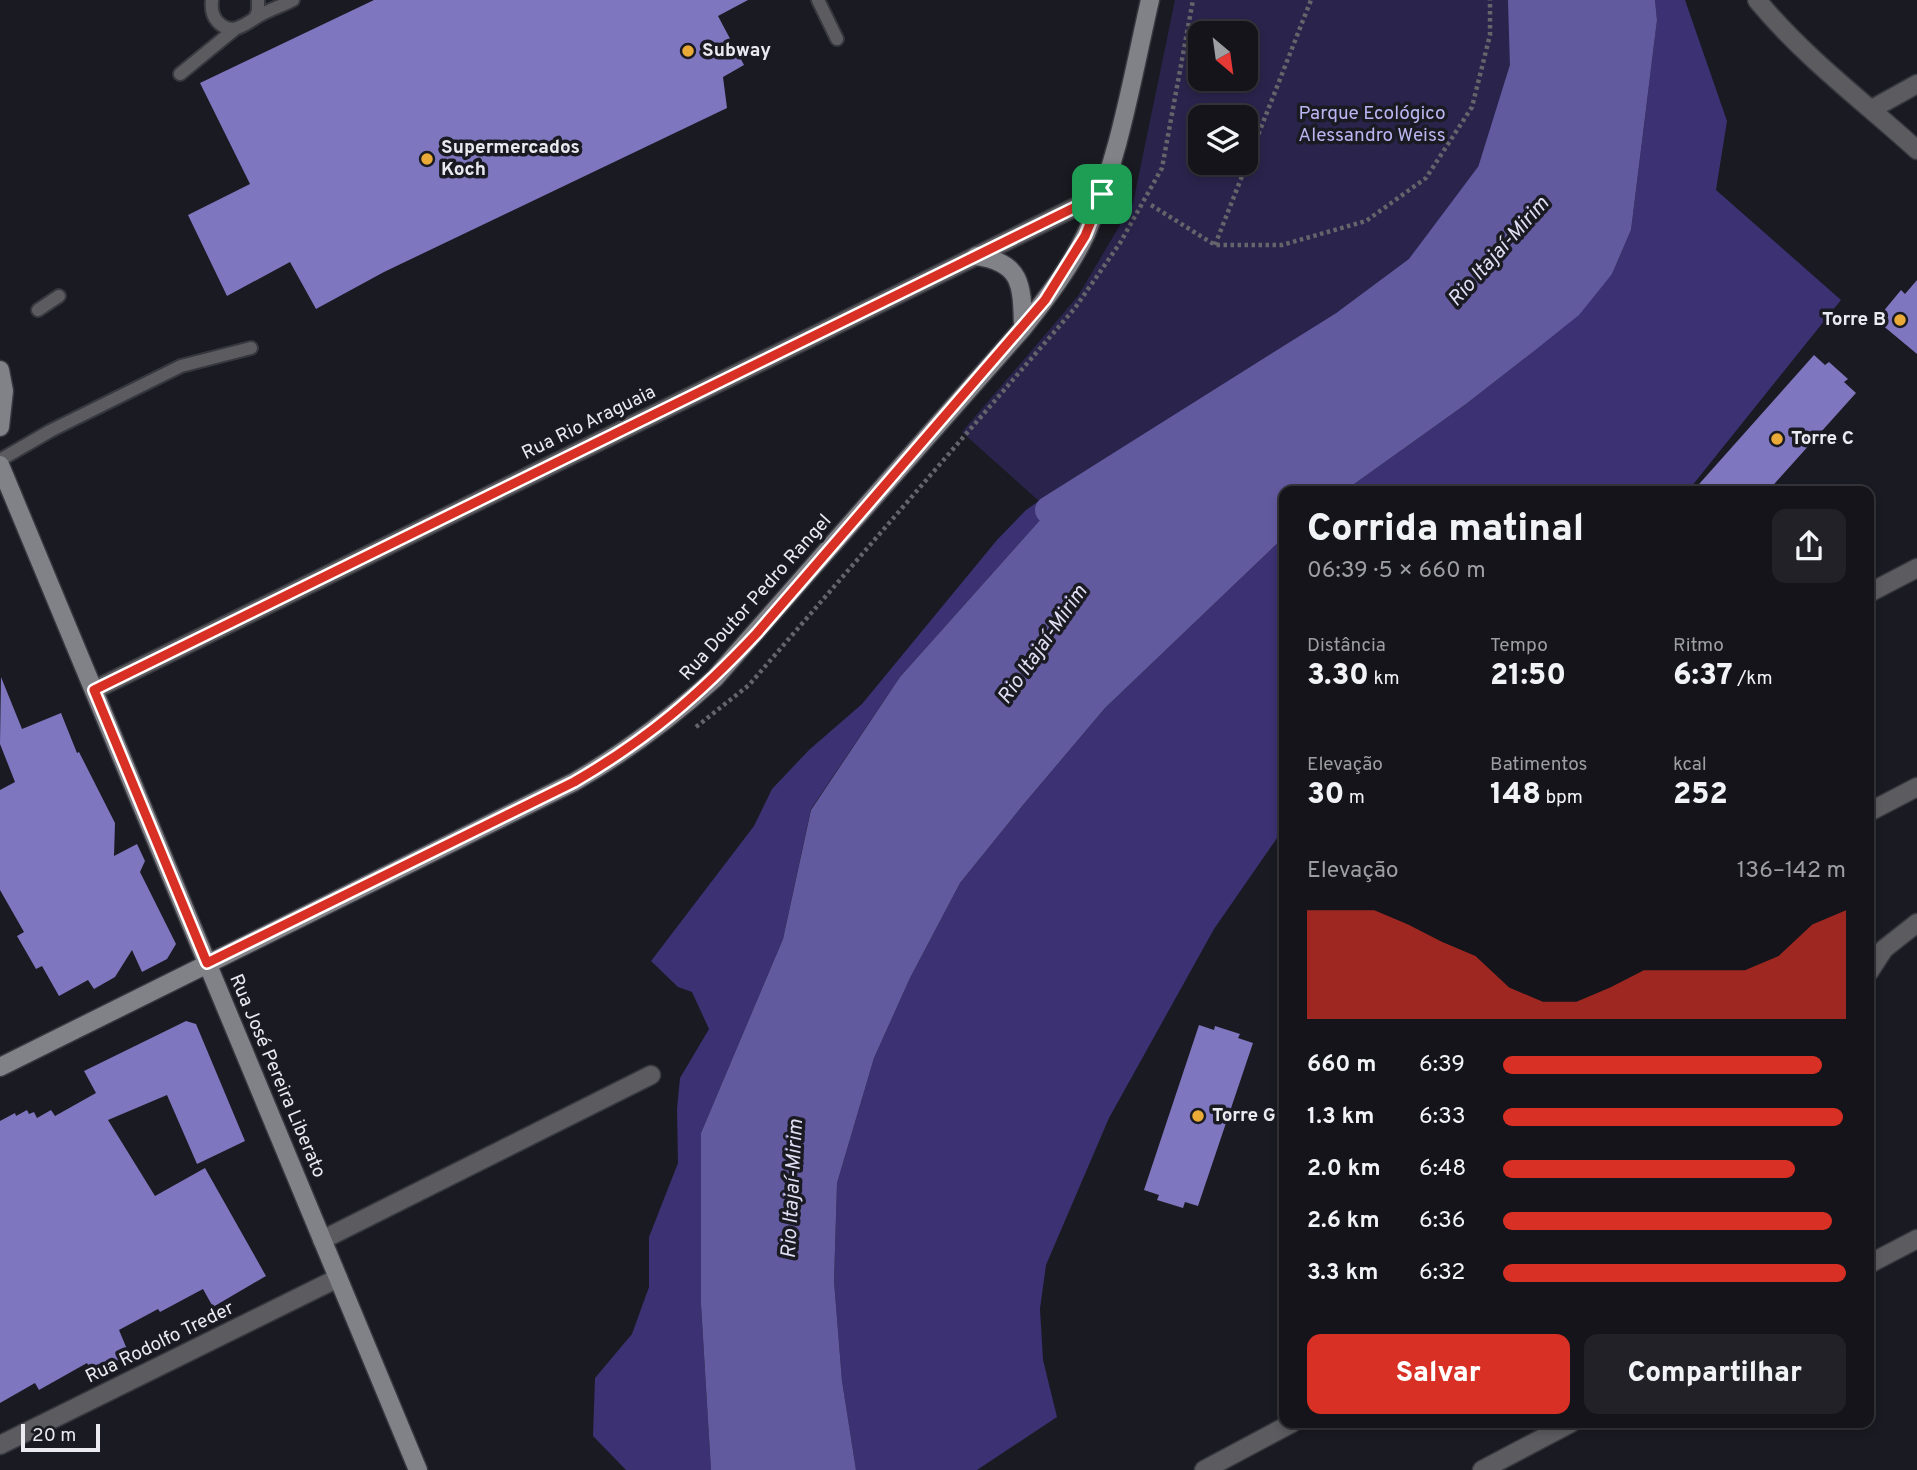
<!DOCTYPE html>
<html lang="pt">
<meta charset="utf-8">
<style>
:root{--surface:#14141a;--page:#212127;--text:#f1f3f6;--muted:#9d9ea2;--line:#333339;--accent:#d93025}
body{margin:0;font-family:Overpass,sans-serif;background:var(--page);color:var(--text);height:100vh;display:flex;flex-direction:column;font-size:26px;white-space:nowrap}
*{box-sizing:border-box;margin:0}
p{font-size:23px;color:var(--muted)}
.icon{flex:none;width:38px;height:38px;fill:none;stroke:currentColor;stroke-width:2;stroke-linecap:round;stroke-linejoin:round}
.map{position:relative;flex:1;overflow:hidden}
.drawer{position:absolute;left:1279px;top:486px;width:595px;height:942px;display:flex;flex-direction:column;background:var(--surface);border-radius:14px;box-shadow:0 4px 10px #0003,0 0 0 2px var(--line)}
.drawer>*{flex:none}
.needle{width:46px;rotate:151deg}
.buttons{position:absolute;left:1188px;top:21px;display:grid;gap:14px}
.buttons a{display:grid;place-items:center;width:70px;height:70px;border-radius:14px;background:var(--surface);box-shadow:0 4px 10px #0003,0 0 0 2px var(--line);font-size:35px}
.scale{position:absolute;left:21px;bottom:18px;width:79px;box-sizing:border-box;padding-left:7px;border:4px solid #ebeaf0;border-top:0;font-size:19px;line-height:24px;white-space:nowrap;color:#ebeaf0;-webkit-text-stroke:5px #1a1a22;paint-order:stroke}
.pin{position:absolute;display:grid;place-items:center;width:60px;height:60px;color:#fff;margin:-30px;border-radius:14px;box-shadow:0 4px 10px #0006}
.round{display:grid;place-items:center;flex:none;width:74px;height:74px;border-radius:14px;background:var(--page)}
.head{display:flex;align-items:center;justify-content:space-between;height:119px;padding:0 28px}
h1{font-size:38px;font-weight:800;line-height:52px}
.stats{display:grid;grid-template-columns:repeat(3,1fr);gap:10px;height:119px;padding:7px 28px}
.stats div{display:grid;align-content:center}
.stats b{font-size:30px;font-weight:800}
.stats small{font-size:19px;font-weight:400}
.stats p{font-size:19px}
.chart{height:196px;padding:14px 28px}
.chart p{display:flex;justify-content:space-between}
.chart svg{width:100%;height:126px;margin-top:7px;fill:var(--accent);opacity:.7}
.primary-button{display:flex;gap:14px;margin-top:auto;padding:14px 28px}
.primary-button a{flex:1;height:80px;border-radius:14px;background:var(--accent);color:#fff;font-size:28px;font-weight:800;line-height:80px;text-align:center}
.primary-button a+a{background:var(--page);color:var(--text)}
ul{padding:0 28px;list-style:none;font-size:23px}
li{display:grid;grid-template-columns:112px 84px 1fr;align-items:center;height:52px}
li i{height:18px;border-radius:9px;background:var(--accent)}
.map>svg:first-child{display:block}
.green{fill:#2a244c;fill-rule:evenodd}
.forest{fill:#3c3172}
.water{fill:#625a9f}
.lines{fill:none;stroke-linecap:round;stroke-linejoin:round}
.canal{stroke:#625a9f;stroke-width:28}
.building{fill:#7e76be}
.service-casing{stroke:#37373f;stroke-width:16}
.minor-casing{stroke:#37373f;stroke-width:21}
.secondary-casing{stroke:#37373f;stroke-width:21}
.path{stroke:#64646b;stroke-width:4.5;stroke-dasharray:3.5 3.5;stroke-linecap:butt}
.service{stroke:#5c5c60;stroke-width:12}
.minor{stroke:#5c5c60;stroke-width:18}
.secondary{stroke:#818188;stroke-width:18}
.route-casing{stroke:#fff;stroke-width:14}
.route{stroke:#d93025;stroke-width:9}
.poi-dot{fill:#eaaa38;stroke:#1a1a22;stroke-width:2.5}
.labels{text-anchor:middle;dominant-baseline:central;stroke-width:7;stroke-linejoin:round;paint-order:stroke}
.poi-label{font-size:19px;font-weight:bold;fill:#ebeaf0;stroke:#1a1a22;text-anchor:start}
.park-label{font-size:19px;fill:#bab6f1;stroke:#1a1a22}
.street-label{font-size:19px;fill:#ebeaf0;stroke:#1a1a22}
.water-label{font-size:21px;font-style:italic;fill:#dfdef3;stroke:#1a1a22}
</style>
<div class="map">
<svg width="1917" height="1470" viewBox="0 0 1917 1470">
<rect width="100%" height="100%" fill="#1a1a22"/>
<path class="green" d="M 1175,0 L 1522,0 L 1524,67 L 1491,173 L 1419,269 L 1345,324 L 1049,510 L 962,432 L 1078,296 L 1133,203 ZM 1200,33 L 1246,33 L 1246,79 L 1200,79 ZM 1200,117 L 1246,117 L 1246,163 L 1200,163 Z"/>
<path class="forest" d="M 1655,0 L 1685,0 L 1727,121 L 1716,190 L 1841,300 L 1687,492 L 1343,492 L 1466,404 L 1529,355 L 1612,274 L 1631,230 L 1657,20 Z
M 1039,501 L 1049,510 L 900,677 L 811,809 L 783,939 L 701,1133 L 701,1304 L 711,1470 L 626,1470 L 593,1436 L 595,1378 L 632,1334 L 649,1287 L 649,1237 L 678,1163 L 677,1109 L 680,1078 L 709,1029 L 692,992 L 678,987 L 651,961 L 754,826 L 772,789 L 809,750 L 862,704 L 997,540 L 1026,510 Z
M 1284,537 L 1284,828 L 1214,929 L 1109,1118 L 1046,1265 L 1040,1309 L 1043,1360 L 1057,1417 L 977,1470 L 856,1470 L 842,1381 L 834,1281 L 837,1183 L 874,1058 L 910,978 L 960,883 L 1023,805 L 1105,708 Z"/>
<path class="water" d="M 1522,0 L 1655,0 L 1657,20 L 1631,230 L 1612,274 L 1579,315 L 1529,355 L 1466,404 L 1343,492 L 1284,492 L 1284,537 L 1105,708 L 1023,805 L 960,883 L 910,978 L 874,1058 L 837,1183 L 834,1281 L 842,1381 L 856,1470 L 711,1470 L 701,1304 L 701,1133 L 783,939 L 811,810 L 900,677 L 1049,510 L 1345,324 L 1419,269 L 1491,173 L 1524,67 Z"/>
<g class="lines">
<path class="canal" d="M 1049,510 L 1345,324 L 1419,269 L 1491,173 L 1524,67 L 1522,0"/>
</g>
<path class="building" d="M 374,0 L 748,0 L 718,16 L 744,65 L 723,77 L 727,108 L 384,272 L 316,309 L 290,262 L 227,296 L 188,215 L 250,184 L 200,83 Z
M 1917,280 L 1917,354 L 1881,324 L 1887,317 L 1882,313 L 1901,290 L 1905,294 Z
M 1814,355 L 1825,365 L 1829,362 L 1848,379 L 1844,382 L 1856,393 L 1767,492 L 1692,492 Z
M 1,677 L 22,729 L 61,713 L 77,753 L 79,752 L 115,823 L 114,856 L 137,844 L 145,861 L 140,872 L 176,944 L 167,959 L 142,972 L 132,950 L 115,977 L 94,989 L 88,980 L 59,996 L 42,966 L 36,969 L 17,936 L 24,932 L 0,890 L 0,790 L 15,782 L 0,744 Z
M 186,1021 L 196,1024 L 245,1141 L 197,1164 L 167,1095 L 108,1120 L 155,1196 L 205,1168 L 266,1276 L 213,1307 L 203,1289 L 160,1312 L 158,1309 L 119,1330 L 129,1354 L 93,1374 L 87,1363 L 39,1390 L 35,1383 L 0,1403 L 0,1121 L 15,1113 L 16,1116 L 27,1110 L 29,1114 L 34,1112 L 37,1118 L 51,1110 L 55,1116 L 96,1093 L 84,1071 Z
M 1199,1025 L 1214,1030 L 1215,1026 L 1240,1034 L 1238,1038 L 1253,1043 L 1198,1206 L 1185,1202 L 1183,1208 L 1157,1200 L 1159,1195 L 1144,1190 Z"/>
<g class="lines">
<g class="service-casing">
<path id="service" d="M 212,0 C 211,8 212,15 217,21 C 231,37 244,25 257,17 C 268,10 282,6 293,0
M 818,0 L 837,39
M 255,18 L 258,11 L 258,0
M 180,74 L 235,29
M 38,310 L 59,296
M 0,460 L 50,431 L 181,366 L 251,348"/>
</g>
<g class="minor-casing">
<path id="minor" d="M 1757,0 C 1804,57 1863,101 1917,150
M 1872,109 L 1917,84
M 1869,593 L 1917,568
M 94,690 L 1102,194
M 1869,812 L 1917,787
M 1869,972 L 1884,949 L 1917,923
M 322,1240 L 651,1075
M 1869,1264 L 1917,1239
M 0,1445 L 338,1278
M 1204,1470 L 1292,1423
M 1482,1470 L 1571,1423"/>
</g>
<g class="secondary-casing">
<path id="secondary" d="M 976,256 C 1023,262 1022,287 1023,328
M 0,370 L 4,391 L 0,427
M 0,465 L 418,1470
M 0,1067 L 574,782 C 626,752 671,718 715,678 L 1023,328 C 1046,299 1070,268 1086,234 C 1119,160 1132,78 1150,0"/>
</g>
<path class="path" d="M 1151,205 L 1215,245 L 1282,245 L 1366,221 L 1426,178 L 1472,107 L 1490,35 L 1490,0
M 1215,245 L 1311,0
M 696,727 L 749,685 L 1075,308 L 1120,243 L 1162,168 L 1193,0"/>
<use href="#service" class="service"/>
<use href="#minor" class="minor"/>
<use href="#secondary" class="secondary"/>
</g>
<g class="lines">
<g class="route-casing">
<path id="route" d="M 1102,194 L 1085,236 L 1045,300 L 757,633 C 699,695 648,739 574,782 L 207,963 L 94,690 Z"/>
</g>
<use href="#route" class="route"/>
</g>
<g class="poi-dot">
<circle cx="688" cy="51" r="7"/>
<circle cx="427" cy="159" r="7"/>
<circle cx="1900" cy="320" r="7"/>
<circle cx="1777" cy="439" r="7"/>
<circle cx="1198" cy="1116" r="7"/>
</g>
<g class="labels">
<g class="poi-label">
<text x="702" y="51">Subway</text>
<text x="441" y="148">Supermercados<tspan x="441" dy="22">Koch</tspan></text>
<text x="1886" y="320" text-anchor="end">Torre B</text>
<text x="1791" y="439">Torre C</text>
<text x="1212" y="1116">Torre G</text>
</g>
<g class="park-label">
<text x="1372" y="114">Parque Ecológico<tspan x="1372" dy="22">Alessandro Weiss</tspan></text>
</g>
<g class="street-label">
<text transform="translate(589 423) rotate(-26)">Rua Rio Araguaia</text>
<text transform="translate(756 598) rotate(-48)">Rua Doutor Pedro Rangel</text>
<text transform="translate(277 1076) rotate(67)">Rua José Pereira Liberato</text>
<text transform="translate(160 1343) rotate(-26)">Rua Rodolfo Treder</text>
</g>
<g class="water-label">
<text transform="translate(1499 252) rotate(-48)">Rio Itajaí-Mirim</text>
<text transform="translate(1043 645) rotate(-55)">Rio Itajaí-Mirim</text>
<text transform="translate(793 1189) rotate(-87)">Rio Itajaí-Mirim</text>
</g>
</g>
</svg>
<div class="buttons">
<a><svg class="needle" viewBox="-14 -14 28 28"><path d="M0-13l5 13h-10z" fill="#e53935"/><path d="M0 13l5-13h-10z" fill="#9d9ea2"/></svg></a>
<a><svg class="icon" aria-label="layers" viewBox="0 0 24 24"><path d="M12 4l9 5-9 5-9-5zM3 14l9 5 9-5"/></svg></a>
</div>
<div class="scale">20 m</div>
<div class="pin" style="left:1102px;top:194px;background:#1e9e55"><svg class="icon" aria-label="arrive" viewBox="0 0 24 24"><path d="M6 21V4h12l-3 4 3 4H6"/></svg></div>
<section class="drawer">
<div class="head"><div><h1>Corrida matinal</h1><p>06:39 · 5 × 660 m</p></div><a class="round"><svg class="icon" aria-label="share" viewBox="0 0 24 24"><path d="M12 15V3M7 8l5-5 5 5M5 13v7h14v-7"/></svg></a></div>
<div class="stats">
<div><p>Distância</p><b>3.30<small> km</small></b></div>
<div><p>Tempo</p><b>21:50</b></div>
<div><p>Ritmo</p><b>6:37<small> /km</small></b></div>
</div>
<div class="stats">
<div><p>Elevação</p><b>30<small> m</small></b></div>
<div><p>Batimentos</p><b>148<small> bpm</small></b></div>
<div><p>kcal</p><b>252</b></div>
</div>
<div class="chart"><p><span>Elevação</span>136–142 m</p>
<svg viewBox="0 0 160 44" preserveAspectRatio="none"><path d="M0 44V6L10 6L20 6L30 11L40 17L50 22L60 33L70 38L80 38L90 33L100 27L110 27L120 27L130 27L140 22L150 11L160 6V44z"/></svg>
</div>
<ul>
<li><b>660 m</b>6:39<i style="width:93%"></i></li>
<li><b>1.3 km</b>6:33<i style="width:99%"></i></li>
<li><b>2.0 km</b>6:48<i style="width:85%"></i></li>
<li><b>2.6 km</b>6:36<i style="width:96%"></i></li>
<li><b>3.3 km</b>6:32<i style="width:100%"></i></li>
</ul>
<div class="primary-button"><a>Salvar</a><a>Compartilhar</a></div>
</section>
</div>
